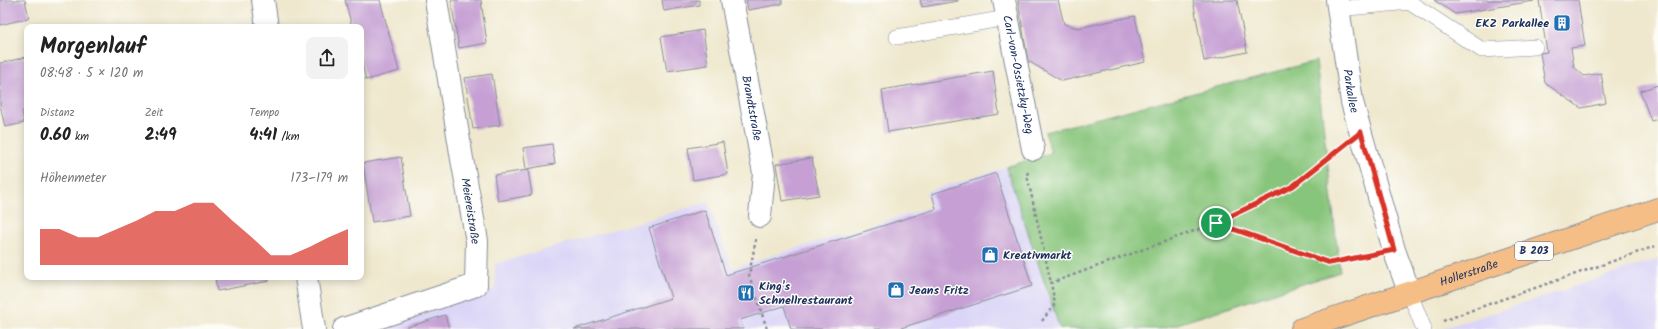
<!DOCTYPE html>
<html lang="de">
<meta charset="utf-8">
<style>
:root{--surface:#fff;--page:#f2f2f2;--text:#222;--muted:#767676;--accent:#d93025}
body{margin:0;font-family:Kalam,sans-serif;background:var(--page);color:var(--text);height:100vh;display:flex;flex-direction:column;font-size:15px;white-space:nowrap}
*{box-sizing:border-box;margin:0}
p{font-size:13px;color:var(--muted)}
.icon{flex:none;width:22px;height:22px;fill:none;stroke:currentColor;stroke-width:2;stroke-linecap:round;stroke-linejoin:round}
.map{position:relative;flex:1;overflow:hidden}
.drawer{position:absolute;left:24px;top:24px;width:340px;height:256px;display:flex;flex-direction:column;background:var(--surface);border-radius:8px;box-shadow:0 2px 10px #0003}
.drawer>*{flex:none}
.pin{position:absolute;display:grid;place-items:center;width:34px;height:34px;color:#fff;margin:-17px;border:2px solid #fff;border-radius:50%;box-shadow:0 1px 4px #0007}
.round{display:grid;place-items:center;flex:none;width:42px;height:42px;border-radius:8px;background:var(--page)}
.head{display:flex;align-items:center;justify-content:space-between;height:68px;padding:0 16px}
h1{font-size:22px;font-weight:700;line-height:30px}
.metrics{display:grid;grid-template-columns:repeat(3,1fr);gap:6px;height:68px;padding:4px 16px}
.metrics div{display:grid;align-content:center}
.metrics b{font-size:17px;font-weight:700}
.metrics small{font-size:11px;font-weight:400}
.metrics p{font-size:11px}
.chart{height:112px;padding:8px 16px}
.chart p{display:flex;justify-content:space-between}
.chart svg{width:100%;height:72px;margin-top:4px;fill:var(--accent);opacity:.7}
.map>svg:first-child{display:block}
.built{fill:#dbd6f7}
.green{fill:#88c57b;stroke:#527a6c}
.building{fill:#c6a0d4}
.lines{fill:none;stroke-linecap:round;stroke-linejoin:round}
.service-casing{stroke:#858c96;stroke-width:16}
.minor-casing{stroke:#858c96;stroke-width:24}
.tertiary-casing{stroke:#858c96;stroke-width:24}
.primary-casing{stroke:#858c96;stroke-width:24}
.path{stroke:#858c96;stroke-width:2.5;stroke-dasharray:3 3;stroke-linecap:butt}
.service{stroke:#fff;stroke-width:15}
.minor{stroke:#fff;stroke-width:22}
.tertiary{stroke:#fff;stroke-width:22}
.primary{stroke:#f6be87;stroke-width:22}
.route-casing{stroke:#fff;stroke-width:8}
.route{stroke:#d93025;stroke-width:5}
.labels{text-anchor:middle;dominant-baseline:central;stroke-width:3;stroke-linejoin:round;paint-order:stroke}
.shield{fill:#fdfcf7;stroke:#5f6c8c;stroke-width:1}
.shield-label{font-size:11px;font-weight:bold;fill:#1b2f5e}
.poi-label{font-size:12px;font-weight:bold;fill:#1b2f5e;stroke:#fdfcf7;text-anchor:start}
.street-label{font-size:12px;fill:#1b2f5e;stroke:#fdfcf7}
</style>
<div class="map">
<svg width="1658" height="329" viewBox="0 0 1658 329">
<rect width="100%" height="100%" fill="#fdfcf7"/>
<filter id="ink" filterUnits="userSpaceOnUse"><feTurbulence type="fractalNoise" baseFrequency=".025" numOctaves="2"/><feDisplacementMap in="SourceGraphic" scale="8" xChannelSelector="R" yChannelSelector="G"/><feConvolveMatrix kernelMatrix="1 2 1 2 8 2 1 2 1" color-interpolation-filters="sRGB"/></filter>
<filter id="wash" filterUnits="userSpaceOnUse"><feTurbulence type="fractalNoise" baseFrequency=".012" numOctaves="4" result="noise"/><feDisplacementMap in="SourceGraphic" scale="16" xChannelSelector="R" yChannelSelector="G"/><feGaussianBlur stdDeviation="0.9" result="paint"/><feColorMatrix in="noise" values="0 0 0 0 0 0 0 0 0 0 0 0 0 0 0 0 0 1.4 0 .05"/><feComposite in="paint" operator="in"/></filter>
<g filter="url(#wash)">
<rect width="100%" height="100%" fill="#efe8ce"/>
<path class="built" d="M 1006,167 L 1060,329 L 379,329 L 495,289 L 495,264 L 708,202 L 732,268 L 931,207 L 926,192 Z
M 1658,259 L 1658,329 L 1439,329 L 1502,310 Z"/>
<path class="green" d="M 1316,61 L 1340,272 L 1162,329 L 1060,329 L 1006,167 L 1051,153 L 1045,132 Z"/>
<g id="blocks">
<path class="building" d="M 0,0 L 25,0 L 29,18 L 0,25 Z
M 345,0 L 380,0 L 399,71 L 366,80 L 361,60 L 361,27 L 352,27 Z
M 451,0 L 481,0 L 487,43 L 459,48 Z
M 662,0 L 699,0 L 699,5 L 664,11 Z
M 746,0 L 782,0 L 782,4 L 748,10 Z
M 920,0 L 958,0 L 958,1 L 922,7 Z
M 1018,0 L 1058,0 L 1064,24 L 1078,28 L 1135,16 L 1145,62 L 1062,81 L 1028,61 Z
M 1193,0 L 1237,0 L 1247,52 L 1204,61 Z
M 1434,0 L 1533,0 L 1534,1 L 1455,14 Z
M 1539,0 L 1578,0 L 1585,46 L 1571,48 L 1574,67 L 1584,76 L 1601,73 L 1606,103 L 1581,108 L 1545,83 L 1540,53 L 1547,52 Z
M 703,30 L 708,65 L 667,71 L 661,37 Z
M 27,57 L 27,110 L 22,111 L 24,123 L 5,127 L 0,105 L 0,63 Z
M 993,71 L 999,114 L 888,132 L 882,90 Z
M 492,74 L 500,125 L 473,129 L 465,78 Z
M 1658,85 L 1658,119 L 1651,121 L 1640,91 Z
M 723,142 L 728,174 L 693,180 L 688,148 Z
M 552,144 L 555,164 L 526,169 L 523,148 Z
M 401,157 L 410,216 L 372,222 L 363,163 Z
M 812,158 L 819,195 L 782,201 L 776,164 Z
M 528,170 L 532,195 L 498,201 L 494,175 Z
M 996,173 L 1032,286 L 898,329 L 791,329 L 784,306 L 740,320 L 743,329 L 574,329 L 671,298 L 649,228 L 705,210 L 726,275 L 936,209 L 932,194 Z
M 215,277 L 268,277 L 269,281 L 217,291 Z
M 445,315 L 449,329 L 402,329 Z"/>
</g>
</g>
<g filter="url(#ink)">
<use href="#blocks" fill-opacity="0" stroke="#858c96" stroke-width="1"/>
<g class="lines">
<g class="service-casing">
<path id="service" d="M 1338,9 L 1409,2 L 1482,50 L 1535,47
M 897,37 L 1007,18
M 1410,294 L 1424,329"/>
</g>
<g class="minor-casing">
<g id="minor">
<path d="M 263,0 L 267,27"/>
<path id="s1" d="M 732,0 L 764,173 L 760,216"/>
<path id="s2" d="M 1004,0 L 1033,149"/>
<path d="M 306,277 L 314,329"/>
<path d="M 344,329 L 476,285 L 477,241 L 462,159 L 436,0"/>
</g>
</g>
<g class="tertiary-casing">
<g id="tertiary">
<path id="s3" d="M 1337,0 L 1352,102 L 1394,250 L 1410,294"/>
</g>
</g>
<g class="primary-casing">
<g id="primary">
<path id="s4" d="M 1302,329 L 1658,209"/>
</g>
</g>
<path class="path" d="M 1028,172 L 1027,175 L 1051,283
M 1216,223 L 1293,186 L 1340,149
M 756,239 L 749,275 L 767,329
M 1042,321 L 1055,304 L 1051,283 L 1216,223 L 1330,263 L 1371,255
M 1443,321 C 1514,294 1587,271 1658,245"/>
<use href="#service" class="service"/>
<use href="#minor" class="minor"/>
<use href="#tertiary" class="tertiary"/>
<use href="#primary" class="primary"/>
</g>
</g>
<g class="lines" filter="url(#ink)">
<g class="route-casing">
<path id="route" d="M 1361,132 L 1394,250 L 1330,263 L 1216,223 L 1293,186 Z"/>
</g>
<use href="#route" class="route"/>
</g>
<defs>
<g id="building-square" transform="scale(0.9)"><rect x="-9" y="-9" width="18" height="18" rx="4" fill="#1f6fb2" stroke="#fdfcf7"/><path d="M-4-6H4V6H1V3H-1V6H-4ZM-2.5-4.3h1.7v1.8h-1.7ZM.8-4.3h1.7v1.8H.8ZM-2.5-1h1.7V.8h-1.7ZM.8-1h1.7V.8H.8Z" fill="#fff"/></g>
<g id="shop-square" transform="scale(0.9)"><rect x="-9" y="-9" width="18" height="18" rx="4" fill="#1f6fb2" stroke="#fdfcf7"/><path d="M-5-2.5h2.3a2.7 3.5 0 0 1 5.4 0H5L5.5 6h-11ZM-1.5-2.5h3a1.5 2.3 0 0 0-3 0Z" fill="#fff"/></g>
<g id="restaurant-square" transform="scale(0.9)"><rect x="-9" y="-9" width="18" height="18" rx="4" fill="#1f6fb2" stroke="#fdfcf7"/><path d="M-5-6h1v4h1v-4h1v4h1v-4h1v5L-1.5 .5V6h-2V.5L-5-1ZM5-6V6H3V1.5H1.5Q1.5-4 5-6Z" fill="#fff"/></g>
</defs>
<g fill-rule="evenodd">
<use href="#building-square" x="1562" y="23"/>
<use href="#shop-square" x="990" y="255"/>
<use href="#shop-square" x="896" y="290"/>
<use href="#restaurant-square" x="746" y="293"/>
</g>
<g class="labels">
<rect class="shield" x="1515" y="242" width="38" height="18" rx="3"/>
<g class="shield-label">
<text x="1534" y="251">B 203</text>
</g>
<g class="poi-label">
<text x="1549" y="23" text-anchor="end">EKZ Parkallee</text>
<text x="1003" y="255">Kreativmarkt</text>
<text x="759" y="286">King's<tspan x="759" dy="14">Schnellrestaurant</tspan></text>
<text x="909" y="290">Jeans Fritz</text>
</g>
<g class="street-label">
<text stroke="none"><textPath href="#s2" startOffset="76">Carl-von-Ossietzky-Weg</textPath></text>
<text stroke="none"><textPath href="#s3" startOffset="92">Parkallee</textPath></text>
<text stroke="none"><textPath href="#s1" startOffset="110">Brandtstraße</textPath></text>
<text transform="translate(470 211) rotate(81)">Meiereistraße</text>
<text stroke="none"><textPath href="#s4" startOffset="176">Hollerstraße</textPath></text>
</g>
</g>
</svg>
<div class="pin" style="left:1216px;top:223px;background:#1e9e55"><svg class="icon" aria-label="arrive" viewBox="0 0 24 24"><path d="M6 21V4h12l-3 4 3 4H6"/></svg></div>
<section class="drawer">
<div class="head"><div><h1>Morgenlauf</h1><p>08:48 · 5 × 120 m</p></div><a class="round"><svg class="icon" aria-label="share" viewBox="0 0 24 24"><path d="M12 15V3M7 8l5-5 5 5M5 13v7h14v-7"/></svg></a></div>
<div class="metrics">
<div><p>Distanz</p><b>0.60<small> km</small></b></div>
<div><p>Zeit</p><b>2:49</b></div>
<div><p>Tempo</p><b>4:41<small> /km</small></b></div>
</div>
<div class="chart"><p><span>Höhenmeter</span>173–179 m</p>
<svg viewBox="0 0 160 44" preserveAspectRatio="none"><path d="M0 44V22L10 22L20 27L30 27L40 22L50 17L60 11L70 11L80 6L90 6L100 17L110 27L120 38L130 38L140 33L150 27L160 22V44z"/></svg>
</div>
</section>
</div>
